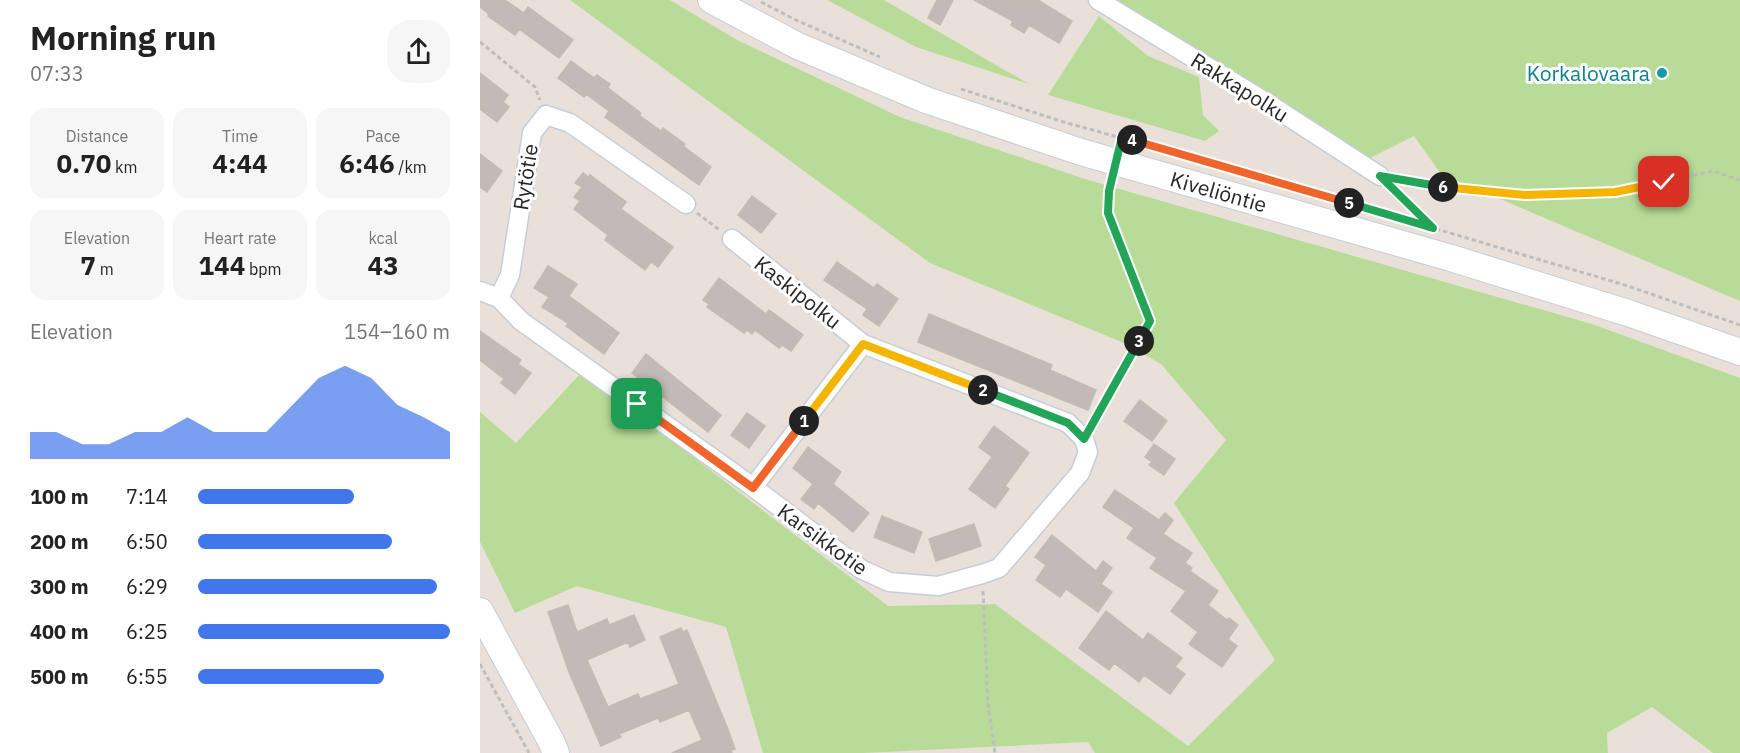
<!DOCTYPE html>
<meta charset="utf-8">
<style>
:root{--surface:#fff;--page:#f6f6f6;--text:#222;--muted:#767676;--accent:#4277ec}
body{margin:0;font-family:"IBM Plex Sans",sans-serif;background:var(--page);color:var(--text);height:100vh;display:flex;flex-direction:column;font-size:22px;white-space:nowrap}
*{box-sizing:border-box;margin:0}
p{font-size:20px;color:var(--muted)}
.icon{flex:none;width:33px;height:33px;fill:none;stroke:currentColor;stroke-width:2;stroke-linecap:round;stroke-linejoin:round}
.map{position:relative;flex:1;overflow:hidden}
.details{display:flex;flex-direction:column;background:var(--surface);width:480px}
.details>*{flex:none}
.pin{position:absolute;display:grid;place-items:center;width:51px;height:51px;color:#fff;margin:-26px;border-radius:12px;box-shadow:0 3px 9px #0006}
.km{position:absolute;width:30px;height:30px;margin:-15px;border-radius:50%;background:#222;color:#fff;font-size:16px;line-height:30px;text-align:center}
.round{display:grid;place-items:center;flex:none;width:63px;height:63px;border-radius:24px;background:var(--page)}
.overview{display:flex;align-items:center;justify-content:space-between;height:102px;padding:0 30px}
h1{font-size:33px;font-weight:700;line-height:45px}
.figures{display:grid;grid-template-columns:repeat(3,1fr);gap:9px;height:102px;padding:6px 30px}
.figures div{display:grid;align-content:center;border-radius:15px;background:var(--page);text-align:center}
.figures b{font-size:26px;font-weight:700}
.figures small{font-size:16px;font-weight:400}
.figures p{font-size:16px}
.chart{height:168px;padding:12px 30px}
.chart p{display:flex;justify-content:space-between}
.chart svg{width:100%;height:108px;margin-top:6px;fill:var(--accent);opacity:.7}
ul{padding:0 30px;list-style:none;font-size:20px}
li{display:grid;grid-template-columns:96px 72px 1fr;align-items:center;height:45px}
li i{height:15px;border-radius:8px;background:var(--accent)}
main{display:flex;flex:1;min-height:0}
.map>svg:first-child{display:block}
.green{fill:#b8dc98}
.building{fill:#c1bab6;stroke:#c3bcb3;stroke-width:1.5}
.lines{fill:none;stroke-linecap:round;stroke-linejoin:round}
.street-casing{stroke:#c7cdd8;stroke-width:21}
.secondary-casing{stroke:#c7cdd8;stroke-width:28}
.path{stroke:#bebebe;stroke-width:3;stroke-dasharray:4.5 3;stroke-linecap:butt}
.street{stroke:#fff;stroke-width:18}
.secondary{stroke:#fff;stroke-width:26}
.split-1-casing{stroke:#fff;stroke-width:12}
.split-2-casing{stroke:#fff;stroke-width:12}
.split-3-casing{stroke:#fff;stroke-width:12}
.split-4-casing{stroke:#fff;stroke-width:12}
.split-5-casing{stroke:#fff;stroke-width:12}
.split-6-casing{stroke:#fff;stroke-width:12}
.split-7-casing{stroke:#fff;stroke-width:12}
.split-1{stroke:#f0652b;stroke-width:8}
.split-2{stroke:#f5b400;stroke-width:8}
.split-3{stroke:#22a559;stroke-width:8}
.split-4{stroke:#22a559;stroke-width:8}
.split-5{stroke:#f0652b;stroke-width:8}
.split-6{stroke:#22a559;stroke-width:8}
.split-7{stroke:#f5b400;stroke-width:8}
.culture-dot{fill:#0f9aa8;stroke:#fff;stroke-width:2}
.labels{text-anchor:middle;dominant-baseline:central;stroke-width:6;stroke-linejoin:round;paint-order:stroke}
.culture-label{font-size:21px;fill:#0d838f;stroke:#fff;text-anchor:end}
.street-label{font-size:21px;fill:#272727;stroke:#fff}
</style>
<main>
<section class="details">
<div class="overview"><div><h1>Morning run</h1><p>07:33</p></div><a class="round"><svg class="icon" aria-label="share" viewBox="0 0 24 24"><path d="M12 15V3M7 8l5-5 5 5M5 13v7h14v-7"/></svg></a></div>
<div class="figures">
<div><p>Distance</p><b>0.70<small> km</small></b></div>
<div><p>Time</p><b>4:44</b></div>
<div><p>Pace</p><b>6:46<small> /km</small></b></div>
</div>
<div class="figures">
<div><p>Elevation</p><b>7<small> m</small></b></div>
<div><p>Heart rate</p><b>144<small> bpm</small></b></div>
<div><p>kcal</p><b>43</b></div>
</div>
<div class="chart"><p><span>Elevation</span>154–160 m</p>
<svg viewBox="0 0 160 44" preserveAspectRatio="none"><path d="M0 44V33L10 33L20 38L30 38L40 33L50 33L60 27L70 33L80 33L90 33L100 22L110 11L120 6L130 11L140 22L150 27L160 33V44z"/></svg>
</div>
<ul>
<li><b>100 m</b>7:14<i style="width:62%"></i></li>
<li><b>200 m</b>6:50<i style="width:77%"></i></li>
<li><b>300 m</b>6:29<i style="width:95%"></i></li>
<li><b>400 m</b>6:25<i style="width:100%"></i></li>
<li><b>500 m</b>6:55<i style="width:74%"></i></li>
</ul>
</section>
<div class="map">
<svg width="1260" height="753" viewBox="0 0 1260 753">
<rect width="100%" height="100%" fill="#e9e0d9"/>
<path class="green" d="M 90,0 L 190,0 L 257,40 L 420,117 L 608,180 L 1112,324 L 1260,378 L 1260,753 L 1233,753 L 1172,707 L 1127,733 L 1128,753 L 615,753 L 608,742 L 384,753 L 283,753 L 246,627 L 97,586 L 35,613 L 0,542 L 0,412 L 36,443 L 102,372 L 408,606 L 515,604 L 708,746 L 795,660 L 694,503 L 746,440 L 681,364 L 644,343 L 450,263 Z
M 347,0 L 404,0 L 549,84 L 436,47 Z
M 638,0 L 1260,0 L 1260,301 L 961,174 L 934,136 L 886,160 Z
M 619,16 L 668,56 L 719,77 L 723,115 L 739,131 L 725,141 L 568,95 Z"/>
<path class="building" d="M 0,0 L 25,0 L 44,13 L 48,7 L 93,40 L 79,58 L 39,29 L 35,35 L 8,16 L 8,13 L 0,7 Z
M 457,0 L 473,0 L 460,25 L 448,18 Z
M 494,0 L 558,0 L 592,21 L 579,43 L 549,25 L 544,33 L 531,25 L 533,21 Z
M 91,61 L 114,78 L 117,75 L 130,84 L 128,88 L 161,113 L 159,115 L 181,131 L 183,128 L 205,144 L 203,146 L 231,167 L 219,185 L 125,117 L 129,111 L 106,94 L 104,97 L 78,78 Z
M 0,73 L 28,95 L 23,102 L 29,107 L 17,122 L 0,109 Z
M 0,154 L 22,171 L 7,192 L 0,187 Z
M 103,173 L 109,177 L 110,175 L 146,202 L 141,209 L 193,247 L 178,267 L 171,262 L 165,270 L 125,240 L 128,235 L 94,209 L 100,201 L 94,197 L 102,187 L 95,183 Z
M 272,196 L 296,214 L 281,233 L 258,215 Z
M 357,262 L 394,288 L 397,284 L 418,299 L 399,326 L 383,315 L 387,309 L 344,280 Z
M 68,266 L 97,284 L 89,296 L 139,333 L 124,354 L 86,326 L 88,323 L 62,307 L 69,297 L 54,288 Z
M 239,278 L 286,314 L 289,310 L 323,335 L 311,351 L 302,345 L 299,348 L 275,330 L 272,334 L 267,330 L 264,333 L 227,307 L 229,304 L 223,300 Z
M 449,314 L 572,365 L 570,370 L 616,390 L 608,410 L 438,342 Z
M 0,331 L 41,360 L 38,364 L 51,373 L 35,394 L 21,383 L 24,379 L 0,360 Z
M 166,354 L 241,415 L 228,432 L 152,373 Z
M 660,400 L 687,421 L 672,441 L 644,421 Z
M 267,413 L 285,426 L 269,448 L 251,435 Z
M 514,426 L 549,453 L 525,486 L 529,489 L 515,508 L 489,489 L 512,457 L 499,447 Z
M 674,444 L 695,459 L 684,475 L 669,465 L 672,462 L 665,457 Z
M 328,447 L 361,472 L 353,484 L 389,513 L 373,532 L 338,503 L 334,509 L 321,499 L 333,484 L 313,468 Z
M 635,490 L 679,520 L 685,513 L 693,520 L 683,534 L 712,553 L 705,563 L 712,568 L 710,571 L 738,591 L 728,605 L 747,620 L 749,618 L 758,625 L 748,639 L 757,646 L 742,667 L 709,644 L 718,632 L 691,611 L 706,591 L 670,568 L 677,558 L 647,538 L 654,528 L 623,507 Z
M 402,516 L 442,532 L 434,553 L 394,537 Z
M 494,524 L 501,546 L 456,561 L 449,539 Z
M 572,535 L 616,571 L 623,561 L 632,568 L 621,584 L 632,592 L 618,612 L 586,589 L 580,597 L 556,580 L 566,565 L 555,557 Z
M 88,605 L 97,632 L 127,619 L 129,625 L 154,615 L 165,640 L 150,647 L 148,642 L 107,660 L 128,707 L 158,694 L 160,699 L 199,684 L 180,637 L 201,628 L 203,632 L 207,630 L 247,727 L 255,749 L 251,750 L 252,753 L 192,753 L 222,740 L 209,710 L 180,722 L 178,718 L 139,734 L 141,737 L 121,746 L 89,672 L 68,612 Z
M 626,611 L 663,640 L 668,633 L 702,658 L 695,667 L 705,674 L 690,694 L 664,675 L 659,682 L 634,663 L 629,670 L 599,648 Z"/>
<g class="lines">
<g class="street-casing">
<path id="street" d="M 618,0 L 789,104 L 900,176
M 252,239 L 383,344
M 0,291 L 19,298 L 41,321 L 273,487 L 381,569 L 409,582 L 458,586 L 502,574 L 519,568 L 600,473 L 608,452 L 604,439 L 588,423 L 383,344 L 273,487
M 19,298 L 30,275 L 52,133 L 66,115 L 90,123 L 206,204"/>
</g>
<g class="secondary-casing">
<g id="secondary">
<path id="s1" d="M 231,0 L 318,46 L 446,100 L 601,152 L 971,258 L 1148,313 L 1260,352"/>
<path d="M 0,611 L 71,741 L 76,753"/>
</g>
</g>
<path class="path" d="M 281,2 L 316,20 L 400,57
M 0,42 L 55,87 L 60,100
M 481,89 L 587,123 L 772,174 L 1148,286 L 1260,325
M 916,179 L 978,190 L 1045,195 L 1135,192 L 1233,171 L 1260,180
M 910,186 L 952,227
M 217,213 L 241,231
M 612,426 L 670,321 L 628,213 L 629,191 L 632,180
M 503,591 L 508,705 L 515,753
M 0,664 L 49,753"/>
<use href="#street" class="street"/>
<use href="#secondary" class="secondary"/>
</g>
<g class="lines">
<g class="split-1-casing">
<path id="split-1" d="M 157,404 L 273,488 L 324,421"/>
</g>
<g class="split-2-casing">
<path id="split-2" d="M 324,421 L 383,344 L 503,390"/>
</g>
<g class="split-3-casing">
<path id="split-3" d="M 503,390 L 588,423 L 604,439 L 659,341"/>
</g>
<g class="split-4-casing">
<path id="split-4" d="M 652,140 L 642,137 L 629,191 L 628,213 L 670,321 L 659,341"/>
</g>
<g class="split-5-casing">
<path id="split-5" d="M 652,140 L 869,203"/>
</g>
<g class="split-6-casing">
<path id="split-6" d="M 869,203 L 953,228 L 900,176 L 963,187"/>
</g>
<g class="split-7-casing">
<path id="split-7" d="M 963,187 L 1045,195 L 1135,192 L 1184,182"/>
</g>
<use href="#split-1" class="split-1"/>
<use href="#split-2" class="split-2"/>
<use href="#split-3" class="split-3"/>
<use href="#split-4" class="split-4"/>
<use href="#split-5" class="split-5"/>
<use href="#split-6" class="split-6"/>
<use href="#split-7" class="split-7"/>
</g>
<circle class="culture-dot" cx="1182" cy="73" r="6"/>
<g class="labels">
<g class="culture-label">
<text x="1170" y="73">Korkalovaara</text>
</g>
<g class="street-label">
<text transform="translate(760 87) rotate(32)">Rakkapolku</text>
<text transform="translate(45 177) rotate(-81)">Rytötie</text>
<text stroke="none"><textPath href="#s1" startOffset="544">Kiveliöntie</textPath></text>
<text transform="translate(318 292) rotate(38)">Kaskipolku</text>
<text transform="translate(343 539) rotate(36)">Karsikkotie</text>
</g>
</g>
</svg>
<div class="pin" style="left:157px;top:404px;background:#1e9e55"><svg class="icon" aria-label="arrive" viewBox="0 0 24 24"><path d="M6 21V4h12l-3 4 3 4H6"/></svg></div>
<div class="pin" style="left:1184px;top:182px;background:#d93025"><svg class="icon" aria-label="check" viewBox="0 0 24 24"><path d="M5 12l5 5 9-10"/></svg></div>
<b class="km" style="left:324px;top:421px">1</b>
<b class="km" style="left:503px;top:390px">2</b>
<b class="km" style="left:659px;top:341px">3</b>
<b class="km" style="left:652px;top:140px">4</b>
<b class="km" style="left:869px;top:203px">5</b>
<b class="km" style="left:963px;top:187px">6</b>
</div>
</main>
